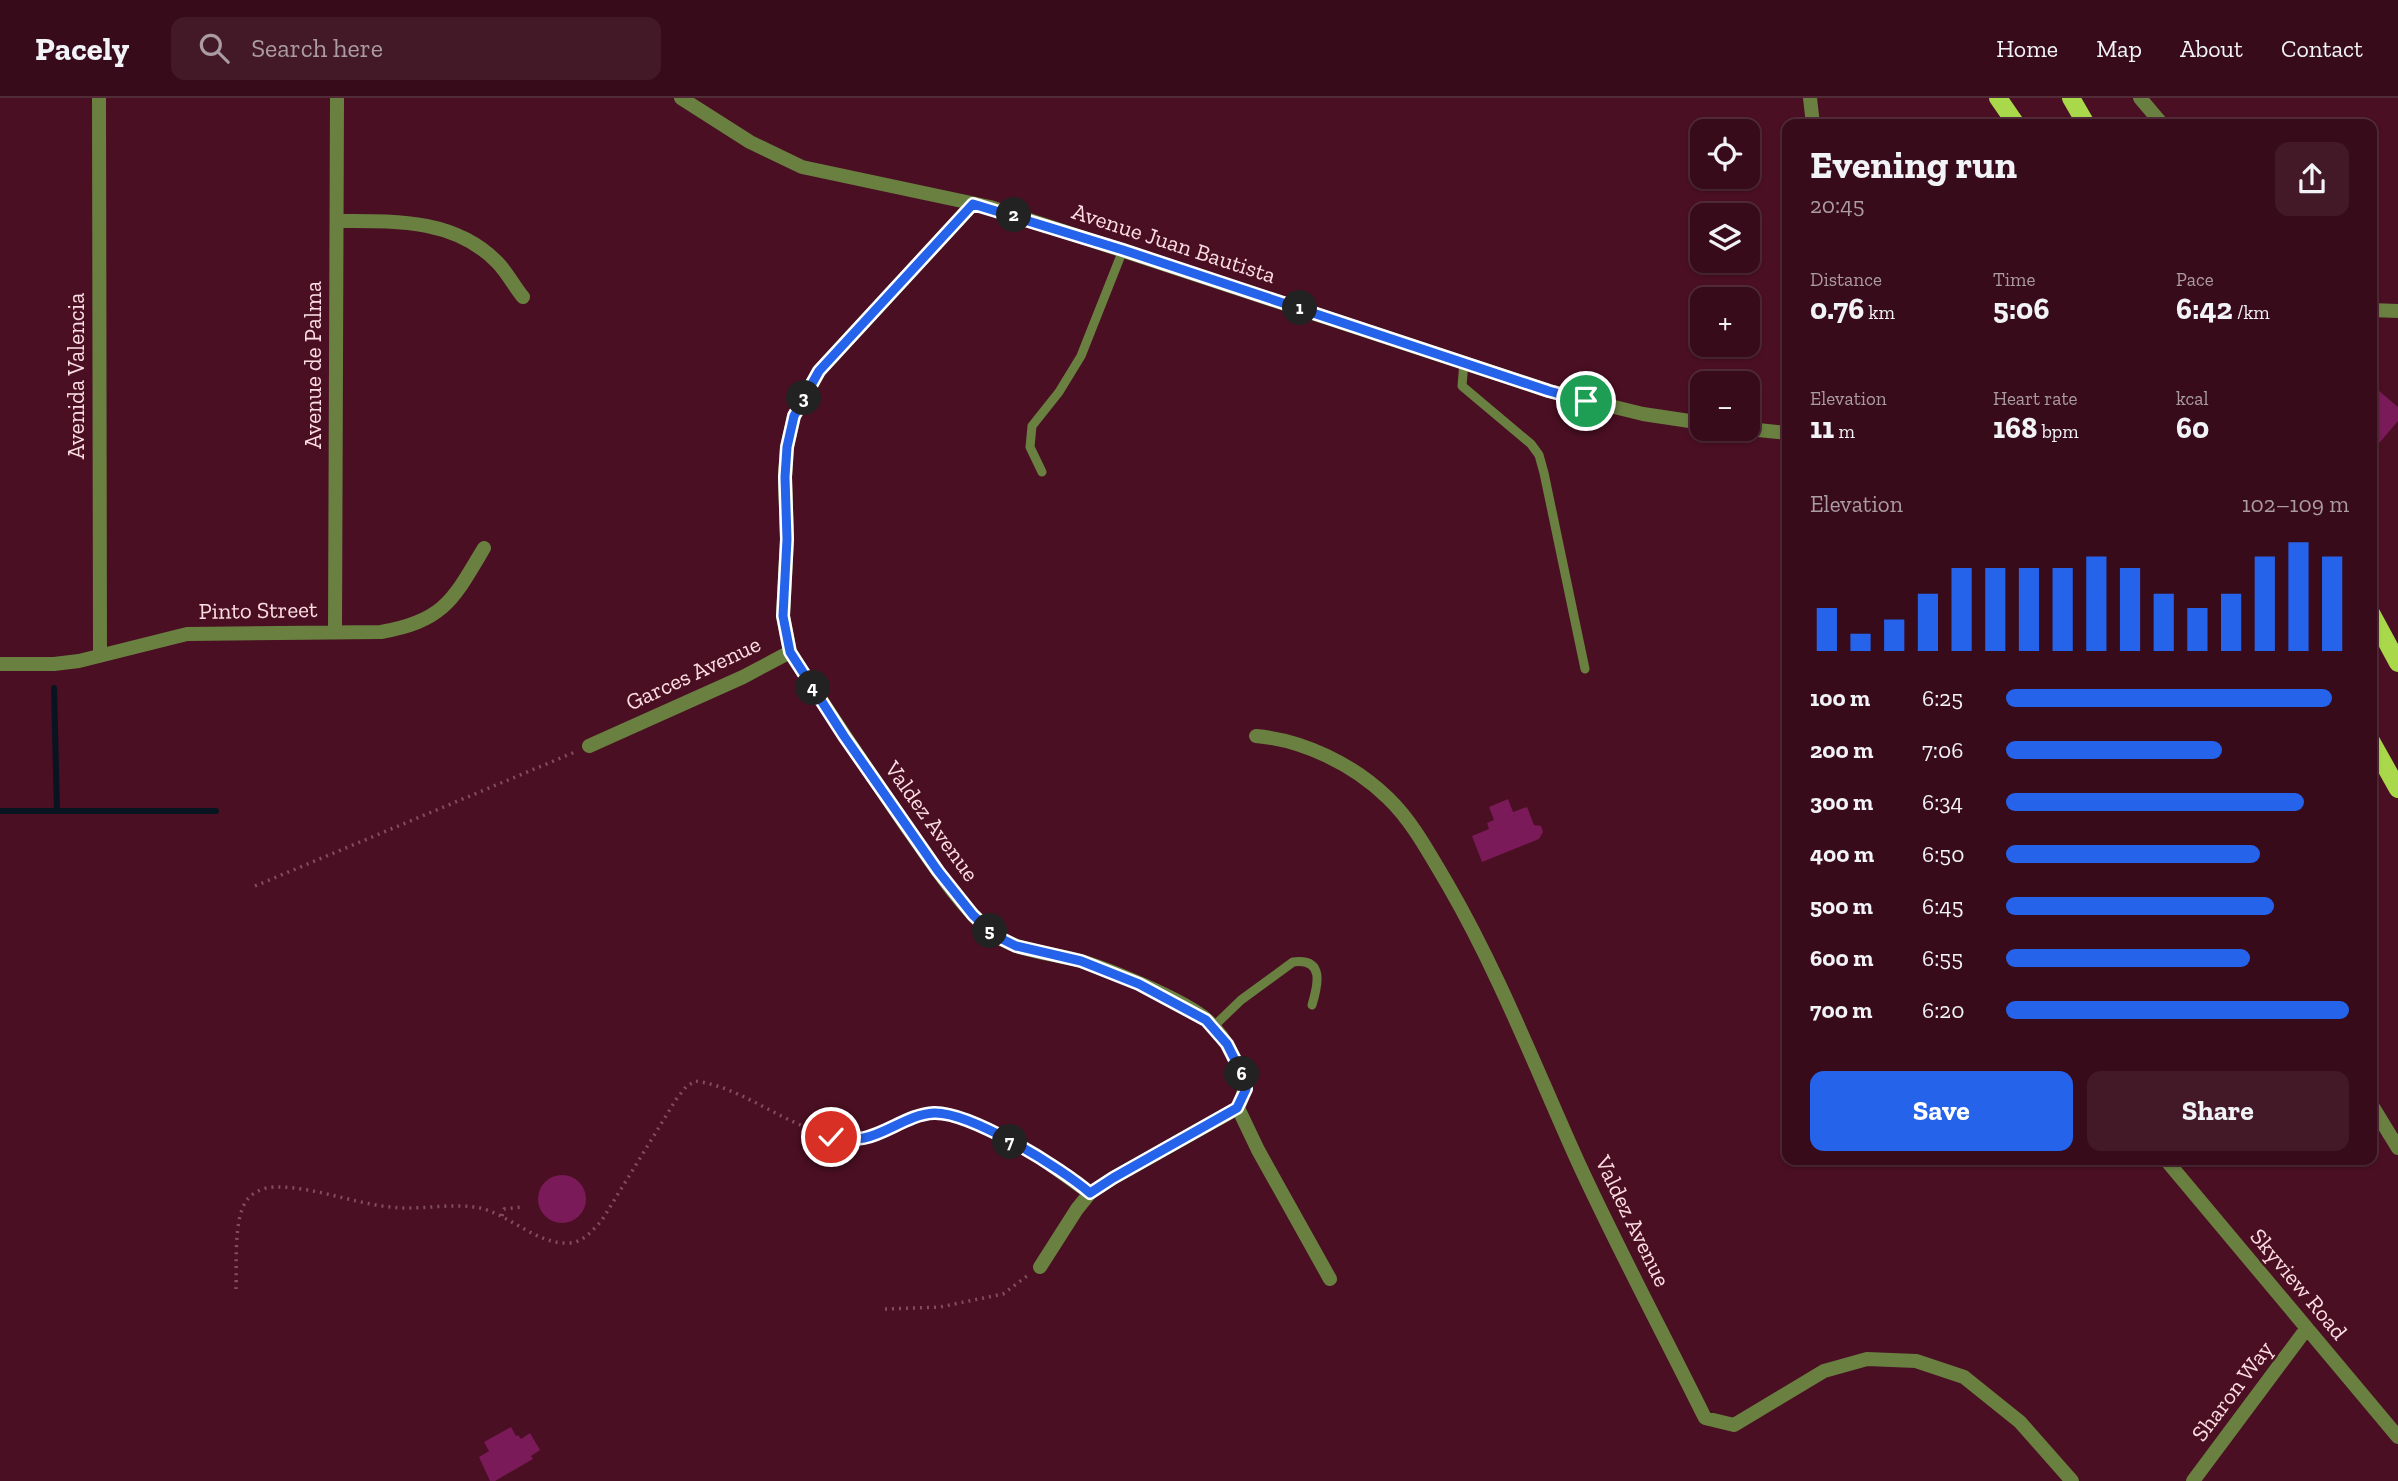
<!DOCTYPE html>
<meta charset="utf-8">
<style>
:root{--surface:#380b1a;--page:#431927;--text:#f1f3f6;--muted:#ab9ba2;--line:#522b39;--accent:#2563eb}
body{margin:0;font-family:"Zilla Slab",serif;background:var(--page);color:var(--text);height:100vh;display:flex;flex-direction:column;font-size:26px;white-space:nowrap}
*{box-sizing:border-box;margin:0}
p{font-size:23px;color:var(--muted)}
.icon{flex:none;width:38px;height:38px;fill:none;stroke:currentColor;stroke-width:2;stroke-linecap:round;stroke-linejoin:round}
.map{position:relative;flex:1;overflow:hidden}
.details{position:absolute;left:1782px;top:21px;width:595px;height:1046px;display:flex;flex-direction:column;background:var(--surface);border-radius:14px;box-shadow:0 2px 5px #0004,0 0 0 2px var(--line)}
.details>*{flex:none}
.tools{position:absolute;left:1690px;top:21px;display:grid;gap:14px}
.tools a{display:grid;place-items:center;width:70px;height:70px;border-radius:14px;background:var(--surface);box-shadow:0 2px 5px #0004,0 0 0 2px var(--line);font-size:35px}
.pin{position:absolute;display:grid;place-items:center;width:60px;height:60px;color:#fff;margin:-30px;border:4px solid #fff;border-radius:50%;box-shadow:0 2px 7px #0007}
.km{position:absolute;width:35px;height:35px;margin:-18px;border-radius:50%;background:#222;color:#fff;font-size:19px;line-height:35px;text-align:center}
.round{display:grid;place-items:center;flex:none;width:74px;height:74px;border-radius:14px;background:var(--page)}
.summary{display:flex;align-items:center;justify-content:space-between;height:119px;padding:0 28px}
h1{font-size:38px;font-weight:700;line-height:52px}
.stats{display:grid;grid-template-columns:repeat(3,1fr);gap:10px;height:119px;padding:7px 28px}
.stats div{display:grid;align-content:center}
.stats b{font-size:30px;font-weight:700}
.stats small{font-size:19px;font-weight:400}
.stats p{font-size:19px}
.chart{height:196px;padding:14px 28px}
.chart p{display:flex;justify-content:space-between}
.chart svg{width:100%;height:126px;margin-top:7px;stroke:var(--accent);stroke-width:6}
.primary-button{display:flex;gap:14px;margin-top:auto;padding:14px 28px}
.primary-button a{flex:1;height:80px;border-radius:14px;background:var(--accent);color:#fff;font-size:28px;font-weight:700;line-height:80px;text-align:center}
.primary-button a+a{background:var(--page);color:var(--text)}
ul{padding:0 28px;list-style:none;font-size:23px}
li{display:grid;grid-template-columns:112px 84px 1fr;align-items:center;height:52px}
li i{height:18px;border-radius:9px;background:var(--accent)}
header{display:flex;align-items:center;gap:42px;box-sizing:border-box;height:98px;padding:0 35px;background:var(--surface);border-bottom:2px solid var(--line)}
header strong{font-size:33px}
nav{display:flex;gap:38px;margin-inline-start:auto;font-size:24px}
.search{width:490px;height:63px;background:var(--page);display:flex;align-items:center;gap:18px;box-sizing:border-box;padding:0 24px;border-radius:14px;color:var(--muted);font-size:26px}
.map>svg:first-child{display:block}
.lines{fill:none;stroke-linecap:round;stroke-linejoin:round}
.stream{stroke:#081520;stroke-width:6}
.building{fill:#7a1a58}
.path{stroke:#804e5c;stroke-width:3.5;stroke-dasharray:2 5;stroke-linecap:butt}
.service{stroke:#698041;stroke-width:9}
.minor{stroke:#698041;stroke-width:14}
.primary{stroke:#a9d84b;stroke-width:18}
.route-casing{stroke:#fff;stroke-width:14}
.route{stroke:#2563eb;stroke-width:9}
.labels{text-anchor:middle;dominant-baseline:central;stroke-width:5;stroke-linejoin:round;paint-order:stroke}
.street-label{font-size:23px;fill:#fcdde2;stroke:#4a0f22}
</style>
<header>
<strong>Pacely</strong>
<div class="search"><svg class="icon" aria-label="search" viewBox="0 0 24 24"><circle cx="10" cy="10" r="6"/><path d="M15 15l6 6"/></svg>Search here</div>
<nav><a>Home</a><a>Map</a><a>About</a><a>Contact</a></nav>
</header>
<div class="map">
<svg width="2398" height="1383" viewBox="0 0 2398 1383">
<rect width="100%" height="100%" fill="#4a0f22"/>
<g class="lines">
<path class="stream" d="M 54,590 L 57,713
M 0,713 L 216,713"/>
</g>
<path class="building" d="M 2371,286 L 2398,309 L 2398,323 L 2375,350 L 2371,347 Z
M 1508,701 L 1513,714 L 1527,709 L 1534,727 L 1541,728 L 1543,734 L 1539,741 L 1482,764 L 1472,738 L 1489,731 L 1487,725 L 1494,722 L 1489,709 Z
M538 1101a24 24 0 1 1 48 0a24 24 0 1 1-48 0Z
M 511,1329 L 516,1338 L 518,1337 L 521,1341 L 530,1335 L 540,1352 L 531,1358 L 533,1361 L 495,1383 L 490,1383 L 479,1359 L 489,1353 L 484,1344 Z"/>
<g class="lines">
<path class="path" d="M 255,788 L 575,654
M 502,1118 L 504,1111 L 523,1109
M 236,1191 C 237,1168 233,1120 247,1102 C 254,1092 269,1088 280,1089 C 317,1090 353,1105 390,1109 C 419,1113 451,1104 480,1110 C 510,1117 536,1146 568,1145 C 583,1145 593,1132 602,1122 L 677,1000 L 686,989 L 695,983 C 735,988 771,1016 808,1030 C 816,1033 825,1038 833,1039 C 864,1044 877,1033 904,1023 C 952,1004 997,1036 1037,1059
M 885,1211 L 940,1209 L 1003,1196 L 1027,1178"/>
<path class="service" d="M 1464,264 L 1462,288 L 1531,346 L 1539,357 L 1544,375 L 1585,571
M 1042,374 L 1030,349 L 1032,328 L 1059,294 L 1081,258 L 1123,152
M 1213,929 L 1241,902 L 1293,864 C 1325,860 1318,887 1312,907"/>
<path class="minor" d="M 99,0 L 100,556
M 681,0 L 750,44 L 802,69 L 990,109 L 1549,293 L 1643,316 L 1703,325
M 1810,0 L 1813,26
M 2140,0 L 2162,26
M 337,123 C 392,123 454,120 497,164 C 507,174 514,188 523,199
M 2371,212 L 2398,213
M 1748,331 L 1787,335
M 335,534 L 337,0
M 790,554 C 828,614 868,672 908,731 C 933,766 958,806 991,834 C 1013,853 1050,855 1077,862 C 1107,870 1184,902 1207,922 C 1217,931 1226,944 1232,956 C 1245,983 1250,982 1238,1010 L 1113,1080 L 1090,1095 L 1051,1067
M 0,566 L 54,566 L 79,563 L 187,536 L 381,534 C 444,523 453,502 484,450
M 1256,638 C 1303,642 1353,666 1388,700 C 1413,724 1430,757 1448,787 C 1499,875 1536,971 1578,1064 C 1618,1151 1663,1235 1705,1320 L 1734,1327 L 1824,1273 L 1867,1261 L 1916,1263 L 1964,1279 L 2020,1324 L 2072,1383
M 589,648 L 743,579 L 790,554 L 783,518 L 787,441 L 785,379 L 787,349 L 794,318 L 819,273 L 973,106
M 2371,1006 L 2398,1050
M 1238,1010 L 1258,1052 L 1330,1181
M 2166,1062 L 2398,1339
M 1040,1169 L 1077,1111 L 1090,1095
M 2193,1383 L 2307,1230"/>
<path class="primary" d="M 1998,0 L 2016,26
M 2071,0 L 2086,26
M 2371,515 L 2398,565
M 2371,643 L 2398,691"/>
</g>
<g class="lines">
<g class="route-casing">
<path id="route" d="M 831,1039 C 842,1040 854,1042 864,1040 C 888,1035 909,1016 934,1015 C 971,1014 1061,1070 1090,1095 L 1113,1080 L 1237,1010 L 1246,991 L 1245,982 L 1227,946 L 1206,922 L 1139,886 L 1081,863 L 1016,848 L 994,837 L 973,817 L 938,773 L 844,638 L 790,554 L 783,518 L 787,441 L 785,379 L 787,349 L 794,318 L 819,273 L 973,106 L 1123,152 L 1549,293 L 1586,303"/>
</g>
<use href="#route" class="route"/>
</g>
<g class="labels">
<g class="street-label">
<text transform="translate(1174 145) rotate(18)">Avenue Juan Bautista</text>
<text transform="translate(313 267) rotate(-90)">Avenue de Palma</text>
<text transform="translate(76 278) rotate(-90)">Avenida Valencia</text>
<text transform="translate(258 512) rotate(-1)">Pinto Street</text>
<text transform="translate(693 575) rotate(-25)">Garces Avenue</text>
<text transform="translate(932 723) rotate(54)">Valdez Avenue</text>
<text transform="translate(1633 1123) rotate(64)">Valdez Avenue</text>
<text transform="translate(2299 1186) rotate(50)">Skyview Road</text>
<text transform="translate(2232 1293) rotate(-53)">Sharon Way</text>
</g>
</g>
</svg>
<div class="tools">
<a><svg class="icon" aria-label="locate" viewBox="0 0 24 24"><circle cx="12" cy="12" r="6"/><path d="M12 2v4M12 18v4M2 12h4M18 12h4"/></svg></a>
<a><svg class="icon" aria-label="layers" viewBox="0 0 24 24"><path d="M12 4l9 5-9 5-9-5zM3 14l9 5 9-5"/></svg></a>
<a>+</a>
<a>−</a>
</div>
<div class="pin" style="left:1586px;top:303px;background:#1e9e55"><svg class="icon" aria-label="arrive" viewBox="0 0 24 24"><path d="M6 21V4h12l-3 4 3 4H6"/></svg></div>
<div class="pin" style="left:831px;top:1039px;background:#d93025"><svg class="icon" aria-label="check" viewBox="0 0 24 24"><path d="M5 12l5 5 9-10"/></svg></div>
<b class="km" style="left:1300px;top:210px">1</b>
<b class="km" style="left:1014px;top:117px">2</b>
<b class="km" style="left:804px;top:300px">3</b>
<b class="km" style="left:813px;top:590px">4</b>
<b class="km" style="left:990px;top:833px">5</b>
<b class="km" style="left:1242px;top:976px">6</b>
<b class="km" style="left:1010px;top:1044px">7</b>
<section class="details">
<div class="summary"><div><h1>Evening run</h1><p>20:45</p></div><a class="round"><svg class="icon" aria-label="share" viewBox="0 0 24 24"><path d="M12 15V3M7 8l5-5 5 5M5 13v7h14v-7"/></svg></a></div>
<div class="stats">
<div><p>Distance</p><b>0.76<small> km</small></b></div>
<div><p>Time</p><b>5:06</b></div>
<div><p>Pace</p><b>6:42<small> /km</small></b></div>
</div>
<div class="stats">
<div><p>Elevation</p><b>11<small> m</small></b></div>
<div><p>Heart rate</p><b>168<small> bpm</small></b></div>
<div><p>kcal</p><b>60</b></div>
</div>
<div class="chart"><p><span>Elevation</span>102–109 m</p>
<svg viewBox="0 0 160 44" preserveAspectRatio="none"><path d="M5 44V29M15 44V38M25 44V33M35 44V24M45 44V15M55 44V15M65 44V15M75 44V15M85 44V11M95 44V15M105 44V24M115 44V29M125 44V24M135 44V11M145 44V6M155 44V11"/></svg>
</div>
<ul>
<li><b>100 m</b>6:25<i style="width:95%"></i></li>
<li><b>200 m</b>7:06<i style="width:63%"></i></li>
<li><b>300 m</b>6:34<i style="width:87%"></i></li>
<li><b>400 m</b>6:50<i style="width:74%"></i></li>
<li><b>500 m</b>6:45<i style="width:78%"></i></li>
<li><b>600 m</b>6:55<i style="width:71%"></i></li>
<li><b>700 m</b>6:20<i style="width:100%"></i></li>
</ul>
<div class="primary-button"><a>Save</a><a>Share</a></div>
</section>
</div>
